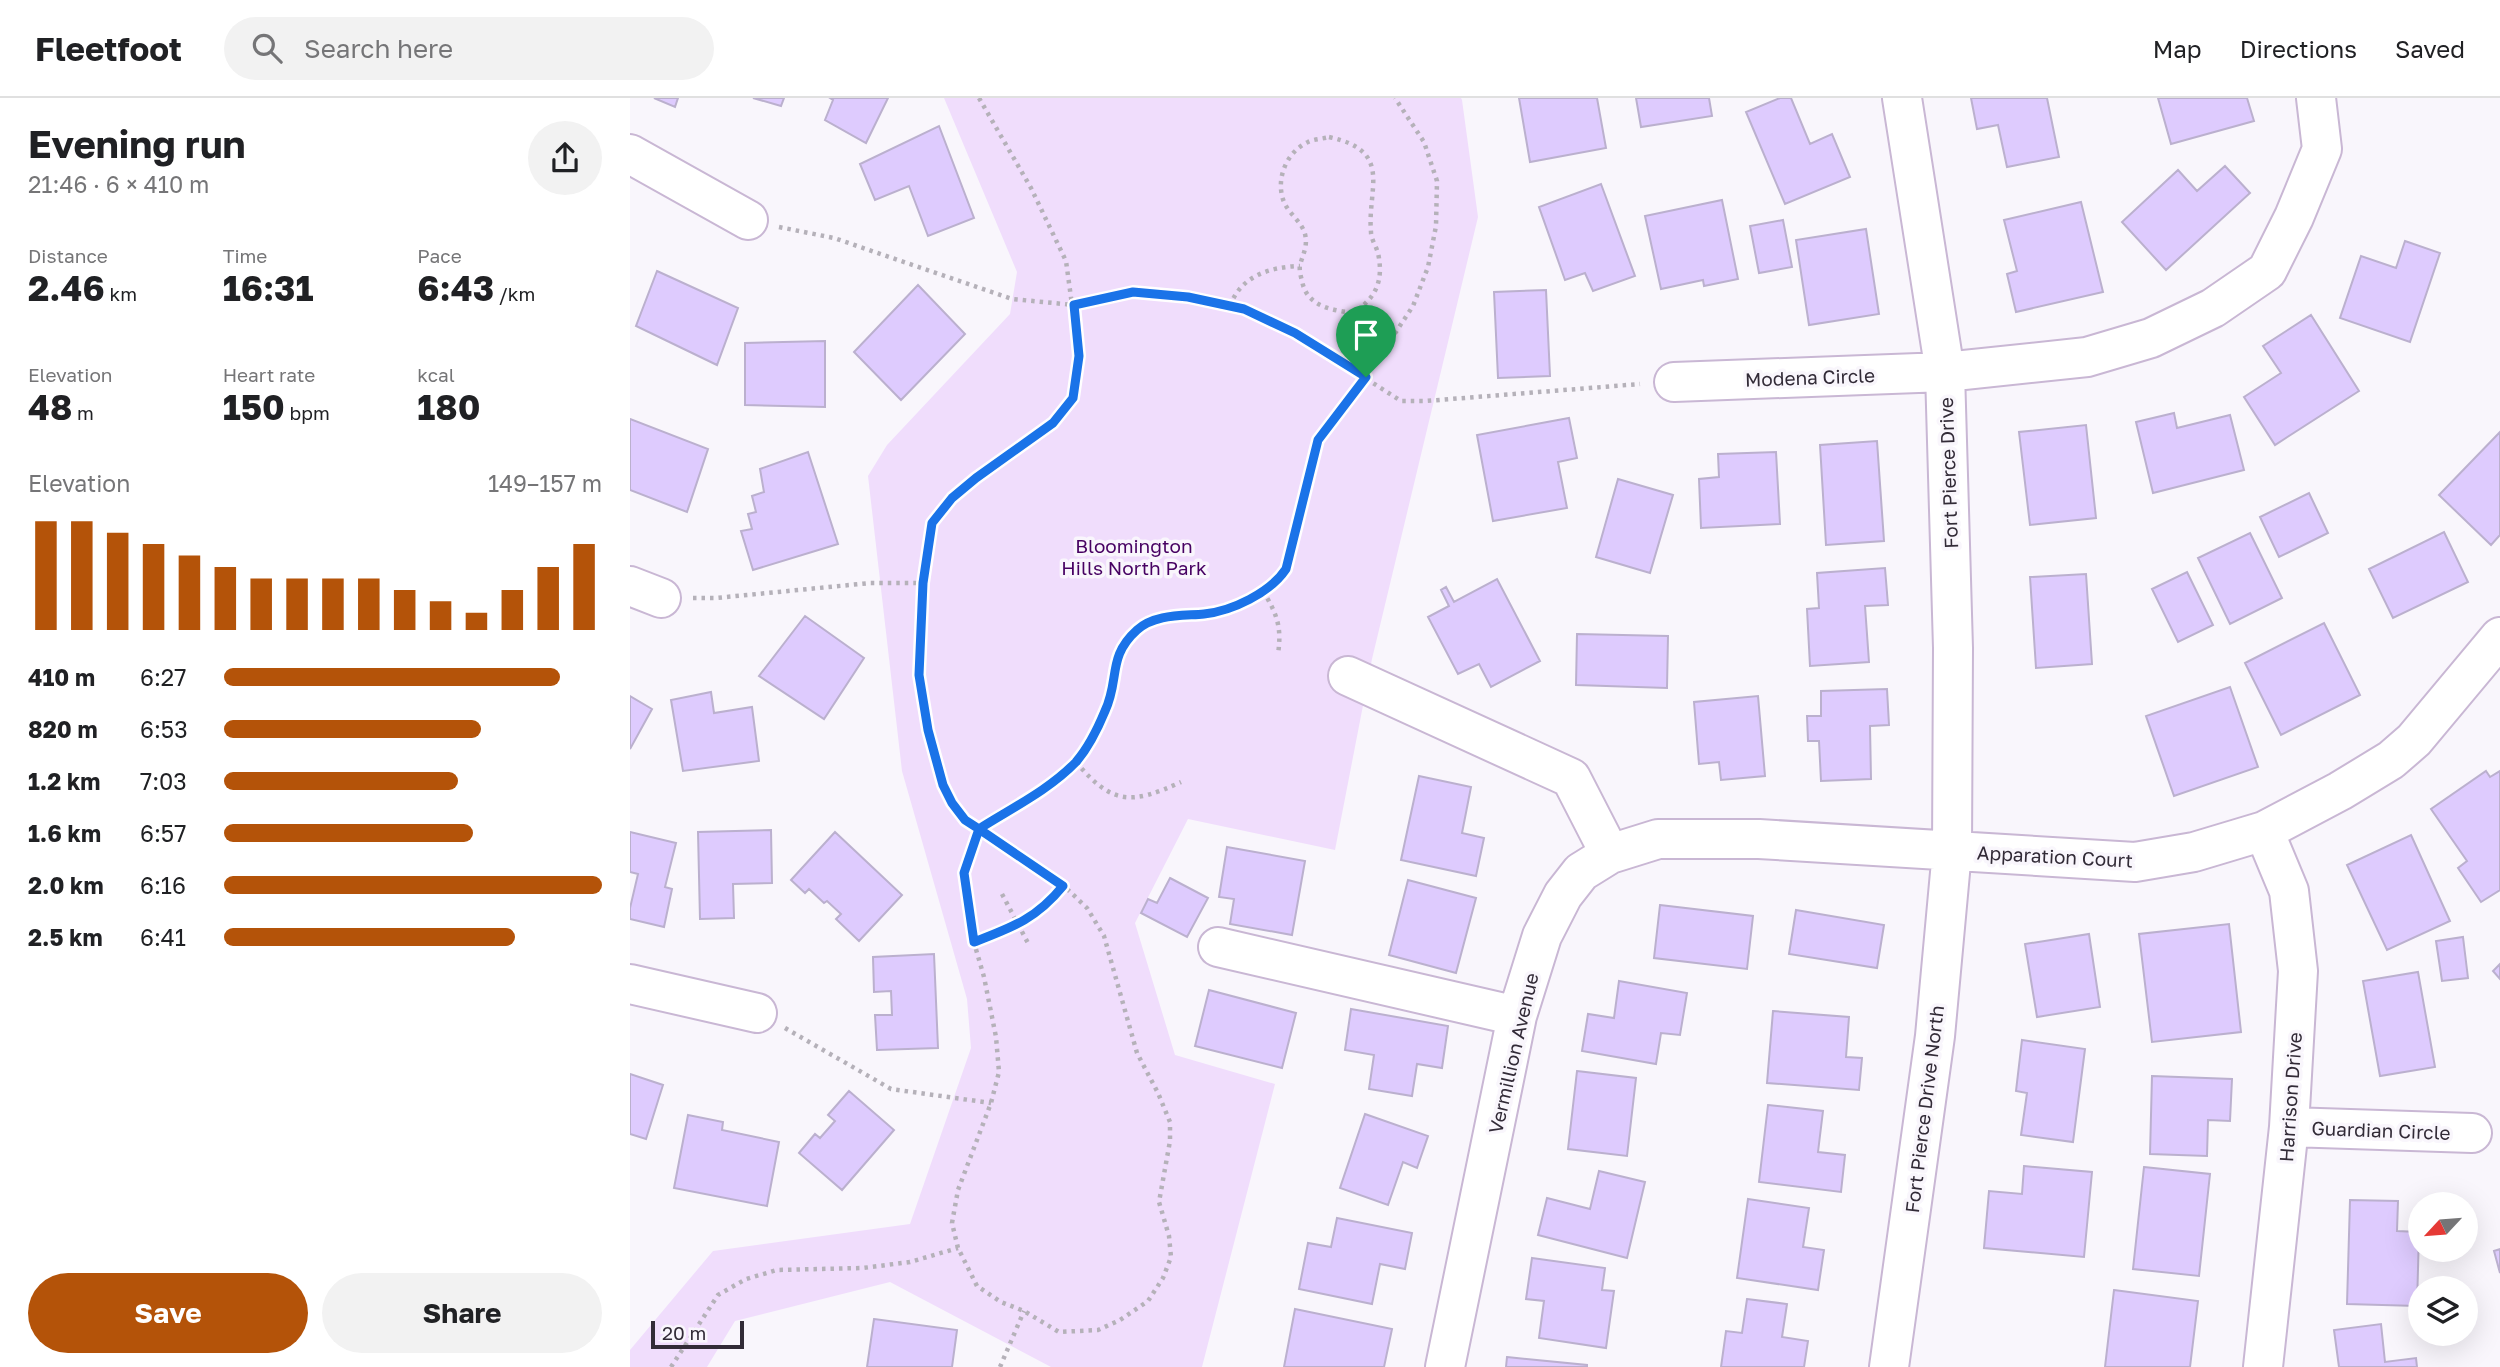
<!DOCTYPE html>
<meta charset="utf-8">
<style>
:root{--surface:#fff;--page:#f2f2f2;--text:#202124;--muted:#757577;--line:#e0e0e0;--accent:#b45309}
body{margin:0;font-family:"Golos Text",sans-serif;background:var(--page);color:var(--text);height:100vh;display:flex;flex-direction:column;font-size:26px;white-space:nowrap}
*{box-sizing:border-box;margin:0}
p{font-size:23px;color:var(--muted)}
.icon{flex:none;width:38px;height:38px;fill:none;stroke:currentColor;stroke-width:2;stroke-linecap:round;stroke-linejoin:round}
.map{position:relative;flex:1;overflow:hidden}
.panel{display:flex;flex-direction:column;background:var(--surface);width:630px}
.panel>*{flex:none}
.needle{width:46px;rotate:244deg}
.controls{position:absolute;left:1778px;top:1094px;display:grid;gap:14px}
.controls a{display:grid;place-items:center;width:70px;height:70px;border-radius:50%;background:var(--surface);box-shadow:0 7px 28px #0002;font-size:35px}
.scale{position:absolute;left:21px;bottom:18px;width:93px;box-sizing:border-box;padding-left:7px;border:4px solid #322b37;border-top:0;font-size:19px;line-height:24px;white-space:nowrap;color:#322b37;-webkit-text-stroke:5px #f9f6fc;paint-order:stroke}
.pin{position:absolute;display:grid;place-items:center;width:60px;height:60px;color:#fff;margin:-72px -30px;border-radius:50% 50% 50% 0;rotate:-45deg;box-shadow:0 0 7px #0007}
.pin .icon{rotate:45deg}
.round{display:grid;place-items:center;flex:none;width:74px;height:74px;border-radius:37px;background:var(--page)}
.head{display:flex;align-items:center;justify-content:space-between;height:119px;padding:0 28px}
h1{font-size:38px;font-weight:700;line-height:52px}
.figures{display:grid;grid-template-columns:repeat(3,1fr);gap:10px;height:119px;padding:7px 28px}
.figures div{display:grid;align-content:center}
.figures b{font-size:35px;font-weight:700}
.figures small{font-size:19px;font-weight:400}
.figures p{font-size:19px}
.chart{height:196px;padding:14px 28px}
.chart p{display:flex;justify-content:space-between}
.chart svg{width:100%;height:126px;margin-top:7px;stroke:var(--accent);stroke-width:6}
.primary-button{display:flex;gap:14px;margin-top:auto;padding:14px 28px}
.primary-button a{flex:1;height:80px;border-radius:42px;background:var(--accent);color:#fff;font-size:28px;font-weight:700;line-height:80px;text-align:center}
.primary-button a+a{background:var(--page);color:var(--text)}
ul{padding:0 28px;list-style:none;font-size:23px}
li{display:grid;grid-template-columns:112px 84px 1fr;align-items:center;height:52px}
li i{height:18px;border-radius:9px;background:var(--accent)}
header{display:flex;align-items:center;gap:42px;box-sizing:border-box;height:98px;padding:0 35px;background:var(--surface);border-bottom:2px solid var(--line)}
header strong{font-size:33px}
nav{display:flex;gap:38px;margin-inline-start:auto;font-size:24px}
.search{width:490px;height:63px;background:var(--page);display:flex;align-items:center;gap:18px;box-sizing:border-box;padding:0 24px;border-radius:38px;color:var(--muted);font-size:26px}
main{display:flex;flex:1;min-height:0}
.map>svg:first-child{display:block}
.green{fill:#f0ddfc}
.building{fill:#decbfe;stroke:#bbb0ce;stroke-width:2}
.lines{fill:none;stroke-linecap:round;stroke-linejoin:round}
.minor-casing{stroke:#c9b7d4;stroke-width:42}
.path{stroke:#b5b1b9;stroke-width:4.5;stroke-dasharray:3.5 5;stroke-linecap:butt}
.minor{stroke:#fff;stroke-width:38}
.route-casing{stroke:#fff;stroke-width:14}
.route{stroke:#1a73e8;stroke-width:9}
.labels{text-anchor:middle;dominant-baseline:central;stroke-width:7;stroke-linejoin:round;paint-order:stroke}
.street-label{font-size:19px;fill:#322b37;stroke:#f9f6fc}
.park-label{font-size:19px;fill:#470262;stroke:#f9f6fc}
</style>
<header>
<strong>Fleetfoot</strong>
<div class="search"><svg class="icon" aria-label="search" viewBox="0 0 24 24"><circle cx="10" cy="10" r="6"/><path d="M15 15l6 6"/></svg>Search here</div>
<nav><a>Map</a><a>Directions</a><a>Saved</a></nav>
</header>
<main>
<section class="panel">
<div class="head"><div><h1>Evening run</h1><p>21:46 · 6 × 410 m</p></div><a class="round"><svg class="icon" aria-label="share" viewBox="0 0 24 24"><path d="M12 15V3M7 8l5-5 5 5M5 13v7h14v-7"/></svg></a></div>
<div class="figures">
<div><p>Distance</p><b>2.46<small> km</small></b></div>
<div><p>Time</p><b>16:31</b></div>
<div><p>Pace</p><b>6:43<small> /km</small></b></div>
</div>
<div class="figures">
<div><p>Elevation</p><b>48<small> m</small></b></div>
<div><p>Heart rate</p><b>150<small> bpm</small></b></div>
<div><p>kcal</p><b>180</b></div>
</div>
<div class="chart"><p><span>Elevation</span>149–157 m</p>
<svg viewBox="0 0 160 44" preserveAspectRatio="none"><path d="M5 44V6M15 44V6M25 44V10M35 44V14M45 44V18M55 44V22M65 44V26M75 44V26M85 44V26M95 44V26M105 44V30M115 44V34M125 44V38M135 44V30M145 44V22M155 44V14"/></svg>
</div>
<ul>
<li><b>410 m</b>6:27<i style="width:89%"></i></li>
<li><b>820 m</b>6:53<i style="width:68%"></i></li>
<li><b>1.2 km</b>7:03<i style="width:62%"></i></li>
<li><b>1.6 km</b>6:57<i style="width:66%"></i></li>
<li><b>2.0 km</b>6:16<i style="width:100%"></i></li>
<li><b>2.5 km</b>6:41<i style="width:77%"></i></li>
</ul>
<div class="primary-button"><a>Save</a><a>Share</a></div>
</section>
<div class="map">
<svg width="1870" height="1269" viewBox="0 0 1870 1269">
<rect width="100%" height="100%" fill="#f9f6fc"/>
<path class="green" d="M 314,0 L 831,0 L 832,2 L 848,119 L 742,561 L 705,752 L 558,721 L 505,825 L 545,957 L 645,986 L 572,1269 L 421,1269 L 260,1184 L 105,1223 L 77,1269 L 0,1269 L 0,1252 L 83,1153 L 280,1126 L 341,950 L 337,901 L 272,673 L 238,378 L 257,347 L 380,216 L 387,174 Z"/>
<path class="building" d="M 24,0 L 48,0 L 45,9 Z
M 123,0 L 154,0 L 151,8 Z
M 200,0 L 258,0 L 236,45 L 195,22 L 203,2 Z
M 889,0 L 967,0 L 976,50 L 900,64 Z
M 1006,0 L 1079,0 L 1082,18 L 1011,29 Z
M 1150,0 L 1161,0 L 1180,46 L 1202,36 L 1220,79 L 1155,106 L 1116,14 Z
M 1341,0 L 1417,0 L 1429,59 L 1377,69 L 1368,27 L 1347,31 Z
M 1528,0 L 1617,0 L 1624,23 L 1541,46 Z
M 309,28 L 344,120 L 298,138 L 279,88 L 245,102 L 230,66 Z
M 1595,68 L 1620,95 L 1536,172 L 1492,124 L 1548,72 L 1567,93 Z
M 971,86 L 1005,178 L 963,193 L 955,175 L 935,182 L 909,109 Z
M 1092,102 L 1108,181 L 1074,188 L 1073,182 L 1031,191 L 1015,118 Z
M 1451,104 L 1473,194 L 1386,214 L 1377,176 L 1387,173 L 1374,122 Z
M 1153,122 L 1162,169 L 1129,175 L 1120,128 Z
M 1236,131 L 1249,216 L 1179,227 L 1166,142 Z
M 1775,143 L 1810,155 L 1780,244 L 1710,220 L 1731,158 L 1766,170 Z
M 27,173 L 108,210 L 87,267 L 6,228 Z
M 288,187 L 335,236 L 271,302 L 224,254 Z
M 916,192 L 920,278 L 868,280 L 864,194 Z
M 1681,217 L 1729,293 L 1645,347 L 1614,299 L 1651,275 L 1633,248 Z
M 195,243 L 195,309 L 115,307 L 115,245 Z
M 1544,315 L 1547,330 L 1600,317 L 1614,372 L 1523,395 L 1506,324 Z
M 939,320 L 947,360 L 928,364 L 937,410 L 863,423 L 847,337 Z
M 0,321 L 78,351 L 57,414 L 0,392 Z
M 1456,327 L 1466,420 L 1400,427 L 1389,334 Z
M 1870,334 L 1870,437 L 1861,447 L 1809,397 Z
M 1247,343 L 1254,443 L 1196,447 L 1190,347 Z
M 178,354 L 208,446 L 123,472 L 111,433 L 122,431 L 118,416 L 126,414 L 122,398 L 134,394 L 130,371 Z
M 1146,354 L 1150,426 L 1071,430 L 1069,381 L 1089,379 L 1088,356 Z
M 988,381 L 1043,397 L 1020,475 L 966,459 Z
M 1679,395 L 1698,435 L 1649,459 L 1630,419 Z
M 1814,434 L 1838,484 L 1763,520 L 1739,471 Z
M 1620,435 L 1652,500 L 1600,526 L 1568,460 Z
M 1255,470 L 1258,507 L 1235,508 L 1239,564 L 1180,568 L 1177,511 L 1189,510 L 1187,475 Z
M 1557,474 L 1583,527 L 1548,544 L 1522,491 Z
M 1456,476 L 1462,566 L 1406,570 L 1400,479 Z
M 867,481 L 910,563 L 861,589 L 849,566 L 828,576 L 798,519 L 819,508 L 811,492 L 816,489 L 824,504 Z
M 175,518 L 234,560 L 194,621 L 129,578 Z
M 1694,525 L 1730,597 L 1651,637 L 1615,565 Z
M 947,536 L 1038,538 L 1037,590 L 946,587 Z
M 1600,589 L 1628,669 L 1544,698 L 1516,618 Z
M 1257,591 L 1259,627 L 1240,628 L 1241,681 L 1191,683 L 1189,643 L 1178,643 L 1177,618 L 1191,618 L 1191,593 Z
M 81,594 L 84,615 L 122,609 L 129,663 L 53,673 L 41,602 Z
M 0,598 L 22,611 L 0,651 Z
M 1128,598 L 1135,678 L 1091,682 L 1089,664 L 1069,666 L 1064,604 Z
M 1856,673 L 1860,679 L 1870,673 L 1870,792 L 1851,804 L 1828,770 L 1837,763 L 1801,711 Z
M 789,678 L 841,689 L 832,735 L 854,740 L 846,778 L 771,762 Z
M 141,732 L 142,785 L 103,786 L 104,820 L 70,821 L 68,734 Z
M 0,734 L 46,745 L 35,789 L 42,791 L 34,829 L 0,821 L 0,810 L 8,776 L 0,774 Z
M 205,734 L 272,797 L 229,843 L 206,821 L 211,816 L 197,803 L 194,805 L 179,791 L 175,795 L 161,782 Z
M 1781,737 L 1820,823 L 1757,852 L 1717,767 Z
M 597,749 L 675,763 L 662,837 L 600,826 L 604,801 L 589,799 Z
M 540,780 L 578,800 L 557,839 L 511,815 L 518,801 L 527,805 Z
M 778,782 L 846,800 L 826,875 L 759,857 Z
M 1030,807 L 1123,818 L 1117,871 L 1024,860 Z
M 1166,812 L 1254,827 L 1247,870 L 1159,856 Z
M 1599,826 L 1611,934 L 1522,944 L 1509,836 Z
M 1459,836 L 1470,909 L 1407,919 L 1395,846 Z
M 1833,839 L 1838,880 L 1812,883 L 1806,843 Z
M 304,856 L 308,950 L 247,952 L 245,917 L 262,917 L 261,893 L 244,894 L 243,859 Z
M 1870,866 L 1870,881 L 1863,873 Z
M 1788,874 L 1805,969 L 1750,978 L 1733,883 Z
M 989,883 L 1057,895 L 1050,937 L 1031,935 L 1026,966 L 952,953 L 958,916 L 984,920 Z
M 579,892 L 666,915 L 652,970 L 565,948 Z
M 721,911 L 818,928 L 812,970 L 787,966 L 782,998 L 739,991 L 744,957 L 715,952 Z
M 1143,913 L 1219,919 L 1216,959 L 1232,960 L 1229,992 L 1137,985 Z
M 1392,942 L 1455,951 L 1443,1044 L 1391,1037 L 1397,995 L 1386,993 Z
M 947,973 L 1006,980 L 997,1058 L 938,1051 Z
M 0,976 L 33,987 L 16,1041 L 0,1036 Z
M 1522,978 L 1602,981 L 1600,1023 L 1578,1022 L 1577,1058 L 1520,1056 Z
M 219,993 L 264,1032 L 212,1092 L 169,1055 L 185,1036 L 190,1040 L 205,1023 L 198,1017 Z
M 1138,1007 L 1193,1013 L 1188,1054 L 1215,1057 L 1211,1094 L 1129,1084 Z
M 735,1016 L 798,1038 L 787,1070 L 773,1064 L 758,1107 L 710,1090 Z
M 58,1017 L 93,1024 L 92,1032 L 149,1044 L 137,1108 L 44,1090 Z
M 1394,1068 L 1462,1074 L 1454,1159 L 1354,1150 L 1359,1093 L 1392,1096 Z
M 1514,1069 L 1580,1076 L 1569,1178 L 1503,1171 Z
M 969,1073 L 1015,1084 L 997,1160 L 908,1137 L 917,1100 L 960,1111 Z
M 1118,1101 L 1179,1110 L 1173,1149 L 1194,1152 L 1188,1192 L 1107,1180 Z
M 1720,1102 L 1768,1103 L 1767,1133 L 1789,1134 L 1787,1208 L 1717,1206 Z
M 707,1120 L 782,1135 L 775,1171 L 750,1166 L 742,1206 L 669,1191 L 678,1145 L 701,1149 Z
M 1870,1151 L 1870,1175 L 1864,1153 Z
M 902,1160 L 975,1170 L 972,1192 L 984,1193 L 976,1250 L 909,1240 L 914,1203 L 896,1201 Z
M 1484,1192 L 1568,1203 L 1560,1269 L 1475,1269 Z
M 1117,1201 L 1157,1206 L 1152,1239 L 1178,1243 L 1174,1269 L 1091,1269 L 1096,1233 L 1112,1235 Z
M 665,1211 L 762,1231 L 754,1269 L 654,1269 Z
M 244,1221 L 327,1232 L 322,1269 L 237,1269 Z
M 1751,1226 L 1755,1264 L 1786,1260 L 1787,1269 L 1709,1269 L 1704,1232 Z
M 877,1259 L 957,1267 L 957,1269 L 876,1269 Z"/>
<g class="lines">
<g class="minor-casing">
<path id="minor" d="M 0,56 L 118,122
M 1044,284 L 1315,274 L 1457,259 L 1521,240 L 1583,210 L 1637,173 L 1664,119 L 1692,51 L 1686,0
M 0,488 L 31,500
M 718,578 L 941,680 L 980,756
M 588,849 L 887,918
M 0,886 L 127,915
M 1659,1029 L 1842,1035
M 815,1269 L 887,918 L 912,838 L 933,797 L 951,774 L 980,756 L 1028,741 L 1129,741 L 1505,764 L 1564,754 L 1634,733 L 1710,693 L 1761,662 L 1784,642 L 1870,539
M 1259,1269 L 1305,938 L 1322,753 L 1323,550 L 1315,274 L 1272,0
M 1633,1269 L 1659,1029 L 1668,873 L 1659,793 L 1634,733"/>
</g>
<path class="path" d="M 349,0 L 401,90 L 436,163 L 449,258 L 443,300 L 423,325 L 346,380 L 322,400 L 302,425 L 293,485 L 289,577 L 297,632 L 313,687 L 322,705 L 335,722 L 349,731 L 431,785 L 457,810 L 474,838 L 507,955 L 528,995 L 540,1024 L 540,1043 L 529,1104 L 539,1138 L 541,1159 L 533,1180 L 518,1203 L 490,1222 L 468,1232 L 429,1234 L 394,1213 L 371,1204 L 347,1188 L 328,1150 L 322,1125 L 328,1092 L 361,1005 L 369,974 L 366,939 L 354,879 L 341,834 L 334,775 L 349,731 L 407,696 L 446,663 L 476,611 L 483,589 L 484,568 L 490,550 L 509,530 L 523,522 L 578,516 L 597,510 L 648,483 L 656,471 L 688,342 L 736,279 L 783,208 L 798,169 L 806,128 L 807,83 L 794,44 L 765,0
M 699,39 C 764,53 737,90 741,134 C 741,141 746,148 748,155 C 754,183 746,200 723,215 C 702,212 677,209 672,183 C 671,179 669,172 670,167 C 673,156 678,148 675,136 C 672,124 659,116 654,104 C 645,82 656,54 678,44 C 684,41 692,41 699,39 Z
M 149,129 L 204,140 L 382,201 L 444,207 L 503,194 L 558,199 L 614,211 L 665,235 L 771,303 L 796,303 L 1010,286
M 600,208 C 611,178 639,169 670,168
M 633,493 C 647,516 652,529 648,556
M 63,500 L 86,500 L 240,485 L 293,485
M 446,664 C 482,707 501,707 551,684
M 372,796 L 399,847
M 344,843 C 383,829 407,821 433,787
M 155,930 L 261,991 L 361,1005
M 41,1269 L 88,1197 L 116,1181 L 147,1172 L 233,1170 L 280,1164 L 328,1150
M 370,1269 L 394,1213"/>
<use href="#minor" class="minor"/>
</g>
<g class="lines">
<g class="route-casing">
<path id="route" d="M 736,279 L 665,235 L 614,211 L 558,199 L 503,194 L 444,207 L 449,258 L 443,300 L 423,325 L 346,380 L 322,400 L 302,425 L 293,485 L 289,577 L 298,632 L 313,687 L 322,705 L 335,722 L 349,731 L 334,775 L 344,844 C 383,829 406,821 433,788 L 349,731 C 382,710 419,692 446,664 C 458,650 468,630 475,613 C 490,581 477,559 507,532 C 525,516 552,518 574,516 C 602,513 640,495 656,471 L 688,342 L 736,279"/>
</g>
<use href="#route" class="route"/>
</g>
<g class="labels">
<g class="street-label">
<text transform="translate(1180 279) rotate(-2)">Modena Circle</text>
<text transform="translate(1318 375) rotate(-92)">Fort Pierce Drive</text>
<text transform="translate(1425 758) rotate(3)">Apparation Court</text>
<text transform="translate(883 955) rotate(-77)">Vermillion Avenue</text>
<text transform="translate(1660 999) rotate(-86)">Harrison Drive</text>
<text transform="translate(1294 1011) rotate(-83)">Fort Pierce Drive North</text>
<text transform="translate(1751 1032) rotate(2)">Guardian Circle</text>
</g>
<g class="park-label">
<text x="504" y="447">Bloomington<tspan x="504" dy="22">Hills North Park</tspan></text>
</g>
</g>
</svg>
<div class="controls">
<a><svg class="needle" viewBox="-14 -14 28 28"><path d="M0-13l5 13h-10z" fill="#e53935"/><path d="M0 13l5-13h-10z" fill="#757577"/></svg></a>
<a><svg class="icon" aria-label="layers" viewBox="0 0 24 24"><path d="M12 4l9 5-9 5-9-5zM3 14l9 5 9-5"/></svg></a>
</div>
<div class="scale">20 m</div>
<div class="pin" style="left:736px;top:279px;background:#1e9e55"><svg class="icon" aria-label="arrive" viewBox="0 0 24 24"><path d="M6 21V4h12l-3 4 3 4H6"/></svg></div>
</div>
</main>
